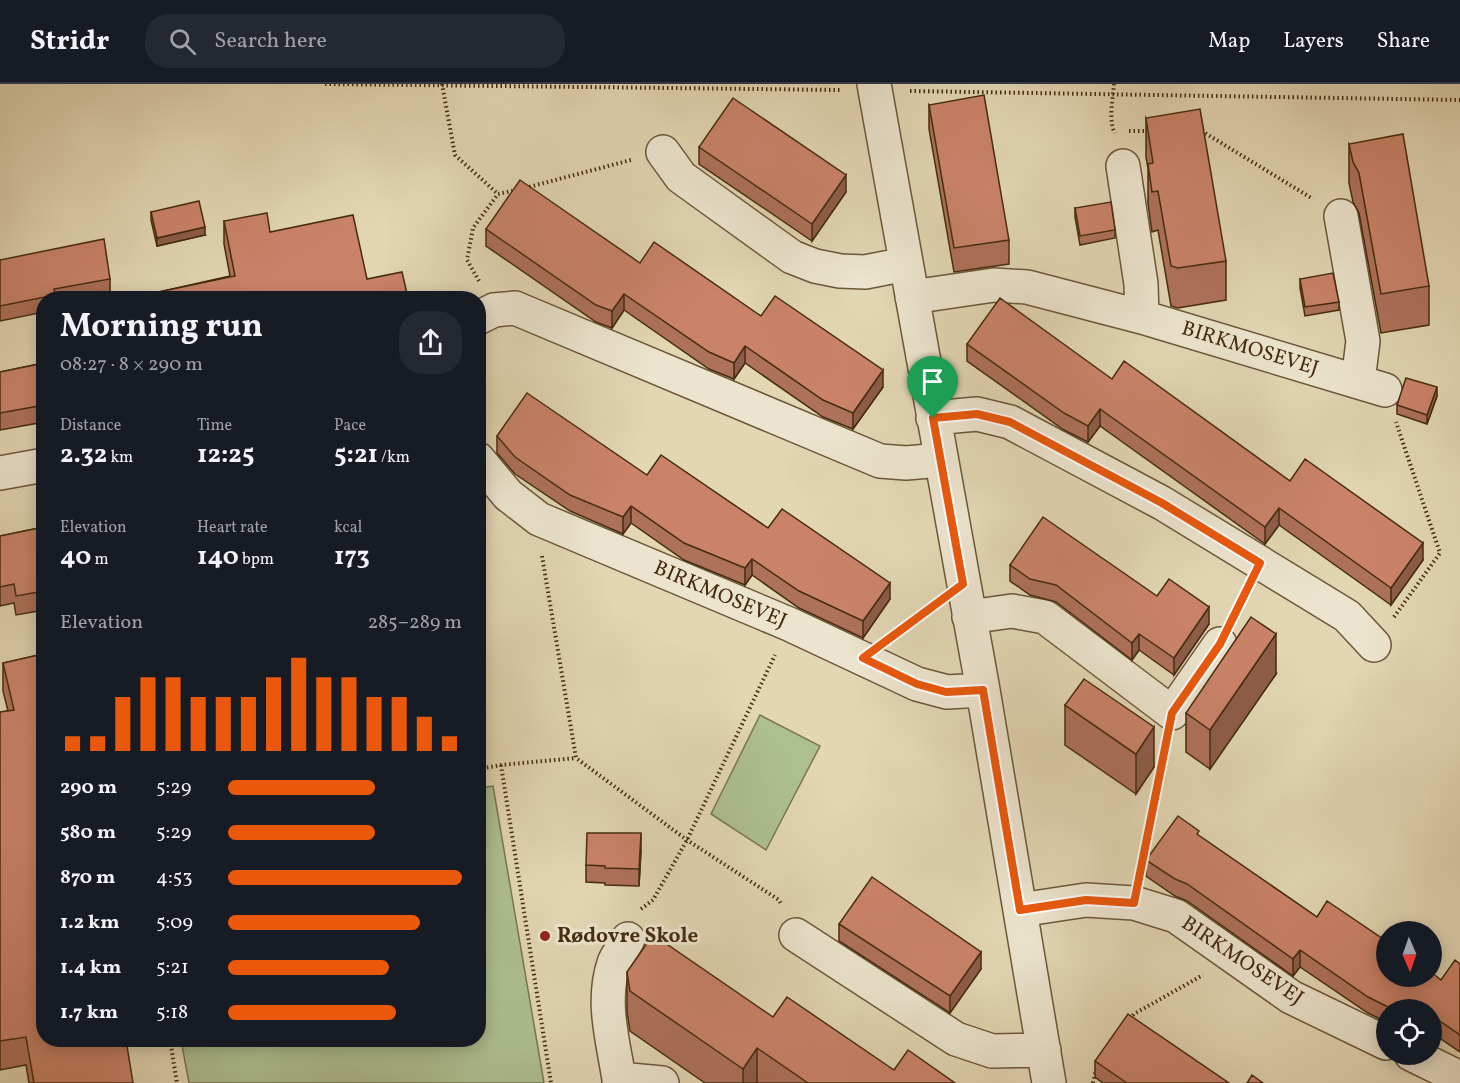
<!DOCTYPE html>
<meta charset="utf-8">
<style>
:root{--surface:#171b24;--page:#242831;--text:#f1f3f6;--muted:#9ea1a6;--line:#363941;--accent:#ea580c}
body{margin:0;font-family:Vollkorn,serif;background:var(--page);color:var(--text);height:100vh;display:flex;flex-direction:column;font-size:22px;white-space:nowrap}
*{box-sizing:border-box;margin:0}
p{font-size:20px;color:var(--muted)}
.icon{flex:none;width:33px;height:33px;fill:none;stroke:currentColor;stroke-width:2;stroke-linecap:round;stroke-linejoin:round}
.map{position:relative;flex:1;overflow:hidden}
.drawer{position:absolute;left:36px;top:207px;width:450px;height:756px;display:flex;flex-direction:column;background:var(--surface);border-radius:24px;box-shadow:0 3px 15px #0003}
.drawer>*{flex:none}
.needle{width:39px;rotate:178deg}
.tools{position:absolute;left:1376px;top:837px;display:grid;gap:12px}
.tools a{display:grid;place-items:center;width:66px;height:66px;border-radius:50%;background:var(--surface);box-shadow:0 3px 15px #0003;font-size:30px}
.pin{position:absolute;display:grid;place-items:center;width:51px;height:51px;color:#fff;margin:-62px -26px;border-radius:50% 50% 50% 0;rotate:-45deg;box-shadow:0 0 6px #0007}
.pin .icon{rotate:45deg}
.round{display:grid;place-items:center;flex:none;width:63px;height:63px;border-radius:24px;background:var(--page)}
.summary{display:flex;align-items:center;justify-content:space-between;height:102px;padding:0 24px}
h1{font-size:33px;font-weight:700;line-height:45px}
.stats{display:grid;grid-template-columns:repeat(3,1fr);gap:9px;height:102px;padding:6px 24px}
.stats div{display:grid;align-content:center}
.stats b{font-size:26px;font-weight:700}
.stats small{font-size:16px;font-weight:400}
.stats p{font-size:16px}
.chart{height:168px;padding:12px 24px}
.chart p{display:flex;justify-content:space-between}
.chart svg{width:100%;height:108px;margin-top:6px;stroke:var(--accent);stroke-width:6}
ul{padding:0 24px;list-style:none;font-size:20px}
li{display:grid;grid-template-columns:96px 72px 1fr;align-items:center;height:45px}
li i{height:15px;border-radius:8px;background:var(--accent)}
header{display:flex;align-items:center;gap:36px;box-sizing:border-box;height:84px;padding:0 30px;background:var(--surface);border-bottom:2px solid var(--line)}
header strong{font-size:28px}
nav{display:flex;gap:33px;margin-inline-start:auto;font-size:21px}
.search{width:420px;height:54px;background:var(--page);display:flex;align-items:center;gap:15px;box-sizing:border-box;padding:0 21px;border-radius:24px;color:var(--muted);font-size:22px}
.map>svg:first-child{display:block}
.green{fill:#adbf91;stroke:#7a7650;stroke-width:1.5}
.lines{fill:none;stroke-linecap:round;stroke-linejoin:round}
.minor-casing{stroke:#6d5639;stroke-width:36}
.path{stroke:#462c10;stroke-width:4;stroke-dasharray:1.5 3;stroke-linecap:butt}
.minor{stroke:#ece4ce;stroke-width:33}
.wall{fill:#ae715a;stroke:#462c10;stroke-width:1.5}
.shaded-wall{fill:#8d5c4a;stroke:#462c10;stroke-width:1.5}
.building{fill:#ca8369;stroke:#462c10;stroke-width:1.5}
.route-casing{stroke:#fff;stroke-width:12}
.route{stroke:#ea580c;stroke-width:8}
.poi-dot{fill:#8f2418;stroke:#ece4ce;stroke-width:2}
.labels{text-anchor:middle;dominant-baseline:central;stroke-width:6;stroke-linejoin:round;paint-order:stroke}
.street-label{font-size:21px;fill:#462c10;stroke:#ece4ce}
.poi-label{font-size:21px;font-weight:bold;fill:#462c10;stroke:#ece4ce;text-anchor:start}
</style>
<header>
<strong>Stridr</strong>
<div class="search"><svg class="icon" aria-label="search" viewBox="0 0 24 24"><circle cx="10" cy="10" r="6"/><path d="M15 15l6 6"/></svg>Search here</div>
<nav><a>Map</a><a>Layers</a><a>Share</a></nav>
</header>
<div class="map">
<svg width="1460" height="999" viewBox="0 0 1460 999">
<rect width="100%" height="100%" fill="#e2d6b3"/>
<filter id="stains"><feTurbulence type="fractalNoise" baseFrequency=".00333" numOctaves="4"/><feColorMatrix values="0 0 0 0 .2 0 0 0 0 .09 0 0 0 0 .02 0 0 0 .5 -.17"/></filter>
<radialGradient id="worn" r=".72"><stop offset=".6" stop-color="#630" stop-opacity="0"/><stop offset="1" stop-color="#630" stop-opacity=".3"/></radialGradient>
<path class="green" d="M 760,631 L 820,662 L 766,766 L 711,730 Z
M 493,702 L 544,999 L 189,999 L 181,956 L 478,956 L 479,704 Z"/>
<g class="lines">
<g class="minor-casing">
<path id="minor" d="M 874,0 L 983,606 L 1049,999
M 663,68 L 681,93 L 792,173 L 815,182 L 840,187 L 865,188 L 906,180
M 1123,82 L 1141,200 L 1142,233
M 1341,132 L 1363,257 L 1358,297
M 912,213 L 994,201 L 1027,203 L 1142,233 L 1385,306
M 478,234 L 494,226 L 515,224 L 880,377 L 906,379 L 941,376
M 933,334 L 977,330 L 1010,338 L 1162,419 L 1347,532 L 1374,561
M 478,375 L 508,411 L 539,435 L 789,540 L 917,600 L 947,608 L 983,606
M 0,389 L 44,381
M 969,533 L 1012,527 L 1045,533 L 1172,629 L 1220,560
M 1020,826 L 1086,816 L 1134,819 L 1176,832 L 1291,913 L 1386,959
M 796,851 L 956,955 L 992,967 L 1044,966
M 1411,970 L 1460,994
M 619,995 C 613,957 601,917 614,879 C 617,871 624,863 628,855
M 619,999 L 619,995 L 662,999"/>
</g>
<path class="path" d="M 325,0 L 840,6
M 442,0 L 455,71 L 498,110
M 1114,0 C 1113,14 1108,37 1115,49
M 910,7 L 1460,16
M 1129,47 L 1148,47
M 1201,49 L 1205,49 L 1313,115
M 525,104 L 631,76
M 479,197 L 467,176 L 473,144 L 498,110 L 517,106
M 542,472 L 576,674 L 687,756 L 779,816 L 781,820
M 1235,530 L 1245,510
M 1394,533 L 1440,469 L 1396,338
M 893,552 L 935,521
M 501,681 L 551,999
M 478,685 L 501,681 L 576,674
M 1140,786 L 1166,661
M 641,825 L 653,816 L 687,756 L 775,571
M 1130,935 L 1134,930 L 1203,891
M 170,956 L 177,999
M 1093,999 L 1096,985"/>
<use href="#minor" class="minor"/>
</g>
<path class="wall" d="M 929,21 L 1009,156 L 1009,180 L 954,188 L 929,45 Z
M 1146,34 L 1226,177 L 1226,216 L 1178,224 L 1171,222 L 1158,146 L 1152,148 L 1148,119 L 1148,84 L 1146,73 Z
M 1349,60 L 1429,202 L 1429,241 L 1381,249 L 1359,129 L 1353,118 L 1349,99 Z
M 699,63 L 846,108 L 812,157 L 699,80 Z
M 1075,124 L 1115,146 L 1115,154 L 1080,161 L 1075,133 Z
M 151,128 L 205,151 L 157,162 L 151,136 Z
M 224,137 L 270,148 L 408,214 L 149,214 L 149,210 L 230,192 L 224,160 Z
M 486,145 L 640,179 L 761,232 L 883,303 L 853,345 L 823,333 L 745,279 L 734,295 L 709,285 L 624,226 L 612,244 L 596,238 L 486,162 Z
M 0,176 L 110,195 L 110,210 L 85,214 L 44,214 L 44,228 L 0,237 Z
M 1300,195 L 1339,218 L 1339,226 L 1305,232 L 1300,204 Z
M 967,260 L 1112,295 L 1290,397 L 1423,476 L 1391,521 L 1279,441 L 1265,460 L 1100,342 L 1088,358 L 1064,346 L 967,277 Z
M 44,279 L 44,338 L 0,346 L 0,288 Z
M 1437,312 L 1427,340 L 1397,330 L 1397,321 Z
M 497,352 L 647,391 L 768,444 L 890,515 L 863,554 L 799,524 L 752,491 L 745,501 L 684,476 L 631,439 L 623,450 L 570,427 L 515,390 L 497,369 Z
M 44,443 L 44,526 L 16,531 L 14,519 L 0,522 L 0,452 Z
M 1010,481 L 1157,512 L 1209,540 L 1174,591 L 1139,566 L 1132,576 L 1056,518 L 1030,511 L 1010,497 Z
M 43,570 L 44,956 L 133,999 L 29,999 L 26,981 L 0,986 L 0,628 L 8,627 L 3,607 L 3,579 Z
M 1276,590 L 1210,685 L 1186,668 L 1186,629 Z
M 1065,621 L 1154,683 L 1136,710 L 1065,661 Z
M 1199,752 L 1317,833 L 1441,896 L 1460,880 L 1460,968 L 1431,948 L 1431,926 L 1386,926 L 1386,938 L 1368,929 L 1300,883 L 1293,892 L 1187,817 L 1175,812 L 1146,792 L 1146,776 Z
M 641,766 L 639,802 L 605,801 L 605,799 L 586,798 L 586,781 Z
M 839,840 L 981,885 L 950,929 L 839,857 Z
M 627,888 L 773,933 L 894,986 L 955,999 L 705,999 L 630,947 L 627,928 Z
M 1095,977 L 1229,999 L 1103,999 L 1095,993 Z"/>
<path class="shaded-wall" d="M 846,91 L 846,108 L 812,157 L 812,140 Z
M 205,143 L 205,151 L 157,162 L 157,154 Z
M 624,210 L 624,226 L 612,244 L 612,227 Z
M 745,262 L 745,279 L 734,295 L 734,279 Z
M 883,286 L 883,303 L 853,345 L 853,329 Z
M 1437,303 L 1437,312 L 1427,340 L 1427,331 Z
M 1100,325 L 1100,342 L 1088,358 L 1088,342 Z
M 631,422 L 631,439 L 623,450 L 623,433 Z
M 1279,424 L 1279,441 L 1265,460 L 1265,443 Z
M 1423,459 L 1423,476 L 1391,521 L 1391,504 Z
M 752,475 L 752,491 L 745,501 L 745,484 Z
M 890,499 L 890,515 L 863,554 L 863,537 Z
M 1209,523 L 1209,540 L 1174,591 L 1174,574 Z
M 1139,550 L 1139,566 L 1132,576 L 1132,559 Z
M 1276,550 L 1276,590 L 1210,685 L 1210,646 Z
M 1154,643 L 1154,683 L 1136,710 L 1136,670 Z
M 641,749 L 641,766 L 639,802 L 639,785 Z
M 1300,866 L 1300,883 L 1293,892 L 1293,875 Z
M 981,868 L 981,885 L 950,929 L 950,912 Z
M 757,964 L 757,999 L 743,999 L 743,985 Z"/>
<path class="building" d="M 984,11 L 1009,156 L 954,164 L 929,21 Z
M 733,14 L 846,91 L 812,140 L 699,63 Z
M 1200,25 L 1226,177 L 1178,184 L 1171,182 L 1158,107 L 1152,108 L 1148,80 L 1153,79 L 1146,34 Z
M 1403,50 L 1429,202 L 1381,210 L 1359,89 L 1353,78 L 1349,60 Z
M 520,96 L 640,179 L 654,158 L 761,232 L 775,212 L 883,286 L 853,329 L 823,316 L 745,262 L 734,279 L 709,268 L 624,210 L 612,227 L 596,221 L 486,145 Z
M 199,117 L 205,143 L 157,154 L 151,128 Z
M 1111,118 L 1115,146 L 1080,152 L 1075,124 Z
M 267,129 L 270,148 L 353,131 L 367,195 L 402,188 L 408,214 L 150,214 L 149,210 L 235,192 L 224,137 Z
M 104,155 L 110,195 L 54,205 L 55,211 L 0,222 L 0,176 Z
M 1333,189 L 1339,218 L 1305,223 L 1300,195 Z
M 1000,214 L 1112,295 L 1124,277 L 1290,397 L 1305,375 L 1423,459 L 1391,504 L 1279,424 L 1265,443 L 1100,325 L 1088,342 L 1064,329 L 967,260 Z
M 44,279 L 44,321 L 0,329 L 0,288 Z
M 1406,294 L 1437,303 L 1427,331 L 1397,321 Z
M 527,309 L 647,391 L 661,371 L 768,444 L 782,425 L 890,499 L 863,537 L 799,507 L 752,475 L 745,484 L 684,459 L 631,422 L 623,433 L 570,411 L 515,373 L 497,352 Z
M 1043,433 L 1157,512 L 1169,495 L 1209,523 L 1174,574 L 1139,550 L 1132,559 L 1056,501 L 1030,495 L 1010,481 Z
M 44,443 L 44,507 L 16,512 L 14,500 L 0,503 L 0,452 Z
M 1251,533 L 1276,550 L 1210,646 L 1186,629 Z
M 43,570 L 44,956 L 126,956 L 133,999 L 34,999 L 26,953 L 0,957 L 0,628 L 14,626 L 3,579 Z
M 1084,595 L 1154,643 L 1136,670 L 1065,621 Z
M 1178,732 L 1199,747 L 1197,750 L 1317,833 L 1327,817 L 1386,857 L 1386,892 L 1431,892 L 1431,888 L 1441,896 L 1455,876 L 1460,880 L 1460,951 L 1431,931 L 1431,926 L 1394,926 L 1368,913 L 1300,866 L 1293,875 L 1187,800 L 1175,795 L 1146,776 Z
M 587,749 L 641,749 L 639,785 L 605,784 L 605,782 L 586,781 Z
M 872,793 L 981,868 L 950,912 L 839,840 Z
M 652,852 L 655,852 L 773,933 L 787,913 L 894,986 L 908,966 L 955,999 L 808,999 L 757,964 L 743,985 L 630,907 L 627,888 Z
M 1128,930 L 1229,999 L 1127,999 L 1095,977 Z
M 1252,991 L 1263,999 L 1247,999 Z"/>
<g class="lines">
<g class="route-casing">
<path id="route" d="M 977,330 L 1010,338 L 1162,419 L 1260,479 L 1220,560 L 1172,629 L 1134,819 L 1086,816 L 1020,826 L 983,606 L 946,608 L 917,600 L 863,574 L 963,500 L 933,334 Z"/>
</g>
<use href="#route" class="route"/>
</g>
<circle class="poi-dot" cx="545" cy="852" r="6"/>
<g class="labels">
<g class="street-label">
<text transform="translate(1250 265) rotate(17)">BIRKMOSEVEJ</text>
<text transform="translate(720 511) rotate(23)">BIRKMOSEVEJ</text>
<text transform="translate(1242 877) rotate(34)">BIRKMOSEVEJ</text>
</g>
<g class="poi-label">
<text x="557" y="852">Rødovre Skole</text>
</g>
</g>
<rect width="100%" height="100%" filter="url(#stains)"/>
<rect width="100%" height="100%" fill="url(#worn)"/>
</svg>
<div class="tools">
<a><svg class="needle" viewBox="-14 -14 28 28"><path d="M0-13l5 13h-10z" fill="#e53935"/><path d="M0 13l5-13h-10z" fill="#9ea1a6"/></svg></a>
<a><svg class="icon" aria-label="locate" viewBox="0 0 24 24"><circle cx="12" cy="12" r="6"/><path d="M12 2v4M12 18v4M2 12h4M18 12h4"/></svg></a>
</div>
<div class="pin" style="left:933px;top:334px;background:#1e9e55"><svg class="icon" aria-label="arrive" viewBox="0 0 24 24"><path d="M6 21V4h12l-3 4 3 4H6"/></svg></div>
<section class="drawer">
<div class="summary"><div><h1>Morning run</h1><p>08:27 · 8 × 290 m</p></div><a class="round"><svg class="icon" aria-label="share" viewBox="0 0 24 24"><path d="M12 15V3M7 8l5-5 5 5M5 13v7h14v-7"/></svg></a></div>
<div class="stats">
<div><p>Distance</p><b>2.32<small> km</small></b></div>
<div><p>Time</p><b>12:25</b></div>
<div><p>Pace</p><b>5:21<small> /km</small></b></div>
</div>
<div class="stats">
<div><p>Elevation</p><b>40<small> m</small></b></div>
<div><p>Heart rate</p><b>140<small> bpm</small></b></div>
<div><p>kcal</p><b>173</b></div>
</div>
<div class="chart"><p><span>Elevation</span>285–289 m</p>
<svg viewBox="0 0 160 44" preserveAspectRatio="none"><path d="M5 44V38M15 44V38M25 44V22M35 44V14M45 44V14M55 44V22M65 44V22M75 44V22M85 44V14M95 44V6M105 44V14M115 44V14M125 44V22M135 44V22M145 44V30M155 44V38"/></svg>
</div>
<ul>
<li><b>290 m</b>5:29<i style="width:63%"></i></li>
<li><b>580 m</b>5:29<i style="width:63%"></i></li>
<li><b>870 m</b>4:53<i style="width:100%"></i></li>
<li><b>1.2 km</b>5:09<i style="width:82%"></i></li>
<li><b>1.4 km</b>5:21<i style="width:69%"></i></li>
<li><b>1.7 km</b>5:18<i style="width:72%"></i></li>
</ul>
</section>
</div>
